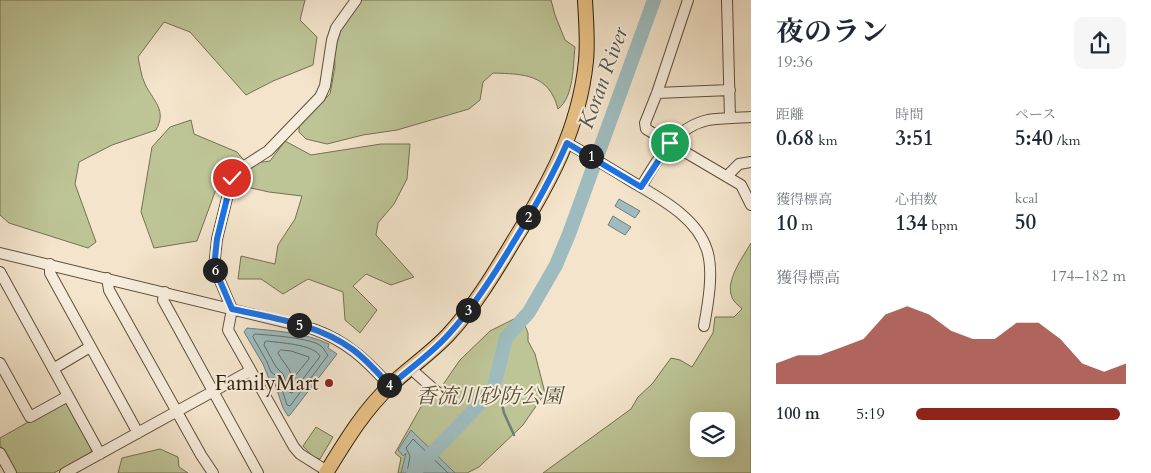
<!DOCTYPE html>
<html lang="ja">
<meta charset="utf-8">
<style>
:root{--surface:#fff;--page:#f6f6f7;--text:#1f2937;--muted:#747a83;--accent:#8f2418}
body{margin:0;font-family:Cardo,"Noto Serif JP",serif;background:var(--page);color:var(--text);height:100vh;display:flex;flex-direction:column;font-size:19px;white-space:nowrap}
*{box-sizing:border-box;margin:0}
p{font-size:16px;color:var(--muted)}
.icon{flex:none;width:28px;height:28px;fill:none;stroke:currentColor;stroke-width:2;stroke-linecap:round;stroke-linejoin:round}
.map{position:relative;flex:1;overflow:hidden}
.drawer{display:flex;flex-direction:column;background:var(--surface);width:400px}
.drawer>*{flex:none}
.fabs{position:absolute;left:690px;top:412px;display:grid;gap:10px}
.fabs a{display:grid;place-items:center;width:45px;height:45px;border-radius:10px;background:var(--surface);box-shadow:0 5px 20px #0002;font-size:25px}
.pin{position:absolute;display:grid;place-items:center;width:42px;height:42px;color:#fff;margin:-21px;border:2px solid #fff;border-radius:50%;box-shadow:0 1px 5px #0007}
.km{position:absolute;width:25px;height:25px;margin:-12px;border-radius:50%;background:#222;color:#fff;font-size:14px;line-height:25px;text-align:center}
.round{display:grid;place-items:center;flex:none;width:52px;height:52px;border-radius:10px;background:var(--page)}
.overview{display:flex;align-items:center;justify-content:space-between;height:85px;padding:0 25px}
h1{font-size:28px;font-weight:700;line-height:38px}
.metrics{display:grid;grid-template-columns:repeat(3,1fr);gap:8px;height:85px;padding:5px 25px}
.metrics div{display:grid;align-content:center}
.metrics b{font-size:21px;font-weight:700}
.metrics small{font-size:14px;font-weight:400}
.metrics p{font-size:14px}
.chart{height:140px;padding:10px 25px}
.chart p{display:flex;justify-content:space-between}
.chart svg{width:100%;height:90px;margin-top:5px;fill:var(--accent);opacity:.7}
ul{padding:0 25px;list-style:none;font-size:16px}
li{display:grid;grid-template-columns:80px 60px 1fr;align-items:center;height:38px}
li i{height:12px;border-radius:6px;background:var(--accent)}
main{display:flex;flex:1;min-height:0}
.map>svg:first-child{display:block}
.green{fill:#bdc496;stroke:#747152;fill-rule:evenodd}
.water{fill:#9ebcbf;stroke:#707d78}
.lines{fill:none;stroke-linecap:round;stroke-linejoin:round}
.shore{stroke:#646d66;stroke-width:1}
.stream{stroke:#707d78;stroke-width:2.5}
.river{stroke:#9ebcbf;stroke-width:14}
.minor-casing{stroke:#5d503c;stroke-width:12}
.major-casing{stroke:#2b1e0d;stroke-width:16}
.minor{stroke:#f7eddd;stroke-width:10}
.major{stroke:#eac286;stroke-width:14}
.route-casing{stroke:#fff;stroke-width:10}
.route{stroke:#1a73e8;stroke-width:6}
.poi-dot{fill:#8f2418;stroke:#f7eddd;stroke-width:2}
.labels{text-anchor:middle;dominant-baseline:central;stroke-width:4;stroke-linejoin:round;paint-order:stroke}
.poi-label{font-size:21px;fill:#2b1e0d;stroke:#f7eddd;text-anchor:end}
.park-label{font-size:21px;font-style:italic;fill:#575036;stroke:#f7eddd}
.water-label{font-size:22px;font-style:italic;fill:#53554b;stroke:#f7eddd}
</style>
<main>
<div class="map">
<svg width="751" height="473" viewBox="0 0 751 473">
<rect width="100%" height="100%" fill="#f3e4cb"/>
<filter id="stains"><feTurbulence type="fractalNoise" baseFrequency=".004" numOctaves="4"/><feColorMatrix values="0 0 0 0 .2 0 0 0 0 .09 0 0 0 0 .02 0 0 0 .5 -.17"/></filter>
<radialGradient id="worn" r=".72"><stop offset=".6" stop-color="#630" stop-opacity="0"/><stop offset="1" stop-color="#630" stop-opacity=".3"/></radialGradient>
<path class="green" d="M 0,0 L 305,0 L 300,20 L 317,37 L 313,65 L 273,81 L 246,95 L 190,32 L 164,22 L 138,57 C 140,66 141,76 145,84 C 154,102 167,110 156,130 L 112,145 L 79,162 L 75,184 L 96,242 L 88,248 L 9,223 L 0,215 Z
M 361,0 L 551,0 L 555,15 L 565,40 L 575,47 C 573,65 574,97 558,109 C 549,74 524,74 493,73 L 483,82 L 480,100 L 469,109 L 397,130 L 363,135 L 327,144 L 306,139 L 299,132 L 299,124 L 330,94 L 335,67 L 334,48 L 335,35 Z
M 191,120 L 194,134 L 237,152 L 247,164 L 270,161 L 285,141 L 311,155 L 381,144 L 410,144 L 407,179 L 394,204 L 378,223 L 376,235 L 414,277 L 391,285 L 366,274 L 353,286 L 377,310 L 360,333 L 345,320 L 343,292 L 308,279 L 283,294 L 261,279 L 238,279 L 241,256 L 275,264 L 278,245 L 295,219 L 302,196 L 269,192 L 219,181 L 197,241 L 154,248 L 141,212 L 152,147 L 170,127 Z
M 751,243 L 751,473 L 543,473 L 631,409 L 638,397 L 652,384 L 671,358 L 680,360 L 692,367 L 713,333 L 715,317 L 734,317 L 742,309 C 740,306 736,304 734,301 C 722,284 743,257 751,243 ZM 699,421 L 726,421 L 726,449 L 699,449 Z
M 516,318 L 524,323 L 528,333 L 528,341 L 535,354 L 545,393 L 523,425 L 479,467 L 467,473 L 398,473 L 401,458 L 395,453 L 422,405 L 442,386 L 460,360 L 490,331 Z
M 62,403 L 68,404 L 92,447 L 91,452 L 54,473 L 16,473 L 0,445 L 0,438 Z
M 316,427 L 333,437 L 320,459 L 313,457 L 303,446 Z
M 160,449 L 178,457 L 179,467 L 188,473 L 118,473 L 122,458 Z"/>
<path class="water" d="M 619,199 L 640,211 L 635,218 L 615,206 Z
M 613,216 L 631,227 L 625,235 L 608,225 Z
M 247,328 C 275,331 303,332 329,344 L 328,348 L 337,354 L 290,415 L 288,416 L 283,408 L 273,378 L 269,379 L 263,364 L 244,332 Z
M 411,430 L 455,473 L 401,473 L 406,453 L 403,456 L 398,450 Z"/>
<g class="lines">
<path class="shore" d="M 255,334 C 268,335 312,338 321,346 C 324,348 325,352 328,355 L 290,406 L 287,405 L 278,377 L 271,372 L 267,362 L 253,337 Z
M 267,341 C 280,343 313,344 320,356 L 319,358 L 292,393 L 289,392 L 283,374 L 276,367 L 264,345 L 265,342 Z
M 281,350 L 291,351 L 309,357 L 309,359 L 295,376 L 292,376 C 289,367 282,361 278,353 Z
M 407,473 L 410,456 L 406,448 L 413,439 L 448,473"/>
<path class="stream" d="M 496,378 L 504,413 L 514,435"/>
<path class="river" d="M 413,473 L 493,390 L 506,338 L 529,312 L 556,265 L 569,234 L 654,0"/>
<g class="minor-casing">
<path id="minor" d="M 688,0 L 657,93 L 645,123 L 646,129 L 741,185 L 751,205
M 727,0 L 730,118
M 657,93 L 730,90
M 567,143 C 587,154 606,166 626,178 C 655,196 696,215 707,250 C 714,271 708,304 704,326
M 727,176 L 739,164 L 751,162
M 641,187 C 657,160 675,127 708,120 C 722,118 737,118 751,117
M 0,253 L 313,329 C 347,341 366,360 390,386
M 50,264 L 50,273 L 138,433
M 0,272 L 100,454
M 107,278 L 109,290 L 201,455 L 213,473
M 165,292 L 163,300 L 258,473
M 0,363 L 30,417 L 68,396
M 410,368 L 437,392
M 53,369 L 90,347
M 0,453 L 11,473
M 327,471 L 300,454 L 294,447 L 228,330 L 232,309 L 214,267 L 217,239 L 232,178 L 243,167 L 268,151 L 320,97 L 325,86 L 332,40 L 336,28 L 356,0
M 65,473 L 250,371"/>
</g>
<g class="major-casing">
<path id="major" d="M 326,473 C 345,442 364,410 391,385 C 409,368 431,353 448,335 C 474,307 494,274 513,242 C 549,184 579,130 586,61 C 588,41 586,20 585,0"/>
</g>
<use href="#minor" class="minor"/>
<use href="#major" class="major"/>
</g>
<g class="lines">
<g class="route-casing">
<path id="route" d="M 232,178 L 217,239 L 214,267 L 232,309 C 272,318 318,324 352,349 C 366,359 378,373 390,386 C 409,369 431,354 448,335 C 472,309 492,278 510,248 C 531,214 551,180 567,143 L 641,187 L 670,143"/>
</g>
<use href="#route" class="route"/>
</g>
<circle class="poi-dot" cx="329" cy="383" r="5"/>
<g class="labels">
<g class="poi-label">
<text x="319" y="383">FamilyMart</text>
</g>
<g class="park-label">
<text x="489" y="396">香流川砂防公園</text>
</g>
<g class="water-label">
<text transform="translate(603 78) rotate(-70)">Koran River</text>
</g>
</g>
<rect width="100%" height="100%" filter="url(#stains)"/>
<rect width="100%" height="100%" fill="url(#worn)"/>
</svg>
<div class="fabs">
<a><svg class="icon" aria-label="layers" viewBox="0 0 24 24"><path d="M12 4l9 5-9 5-9-5zM3 14l9 5 9-5"/></svg></a>
</div>
<div class="pin" style="left:670px;top:143px;background:#1e9e55"><svg class="icon" aria-label="arrive" viewBox="0 0 24 24"><path d="M6 21V4h12l-3 4 3 4H6"/></svg></div>
<div class="pin" style="left:232px;top:178px;background:#d93025"><svg class="icon" aria-label="check" viewBox="0 0 24 24"><path d="M5 12l5 5 9-10"/></svg></div>
<b class="km" style="left:591px;top:156px">1</b>
<b class="km" style="left:528px;top:217px">2</b>
<b class="km" style="left:468px;top:310px">3</b>
<b class="km" style="left:389px;top:385px">4</b>
<b class="km" style="left:299px;top:325px">5</b>
<b class="km" style="left:215px;top:270px">6</b>
</div>
<section class="drawer">
<div class="overview"><div><h1>夜のラン</h1><p>19:36</p></div><a class="round"><svg class="icon" aria-label="share" viewBox="0 0 24 24"><path d="M12 15V3M7 8l5-5 5 5M5 13v7h14v-7"/></svg></a></div>
<div class="metrics">
<div><p>距離</p><b>0.68<small> km</small></b></div>
<div><p>時間</p><b>3:51</b></div>
<div><p>ペース</p><b>5:40<small> /km</small></b></div>
</div>
<div class="metrics">
<div><p>獲得標高</p><b>10<small> m</small></b></div>
<div><p>心拍数</p><b>134<small> bpm</small></b></div>
<div><p>kcal</p><b>50</b></div>
</div>
<div class="chart"><p><span>獲得標高</span>174–182 m</p>
<svg viewBox="0 0 160 44" preserveAspectRatio="none"><path d="M0 44V34L10 30L20 30L30 26L40 22L50 10L60 6L70 10L80 18L90 22L100 22L110 14L120 14L130 22L140 34L150 38L160 34V44z"/></svg>
</div>
<ul>
<li><b>100 m</b>5:19<i style="width:97%"></i></li>
</ul>
</section>
</main>
